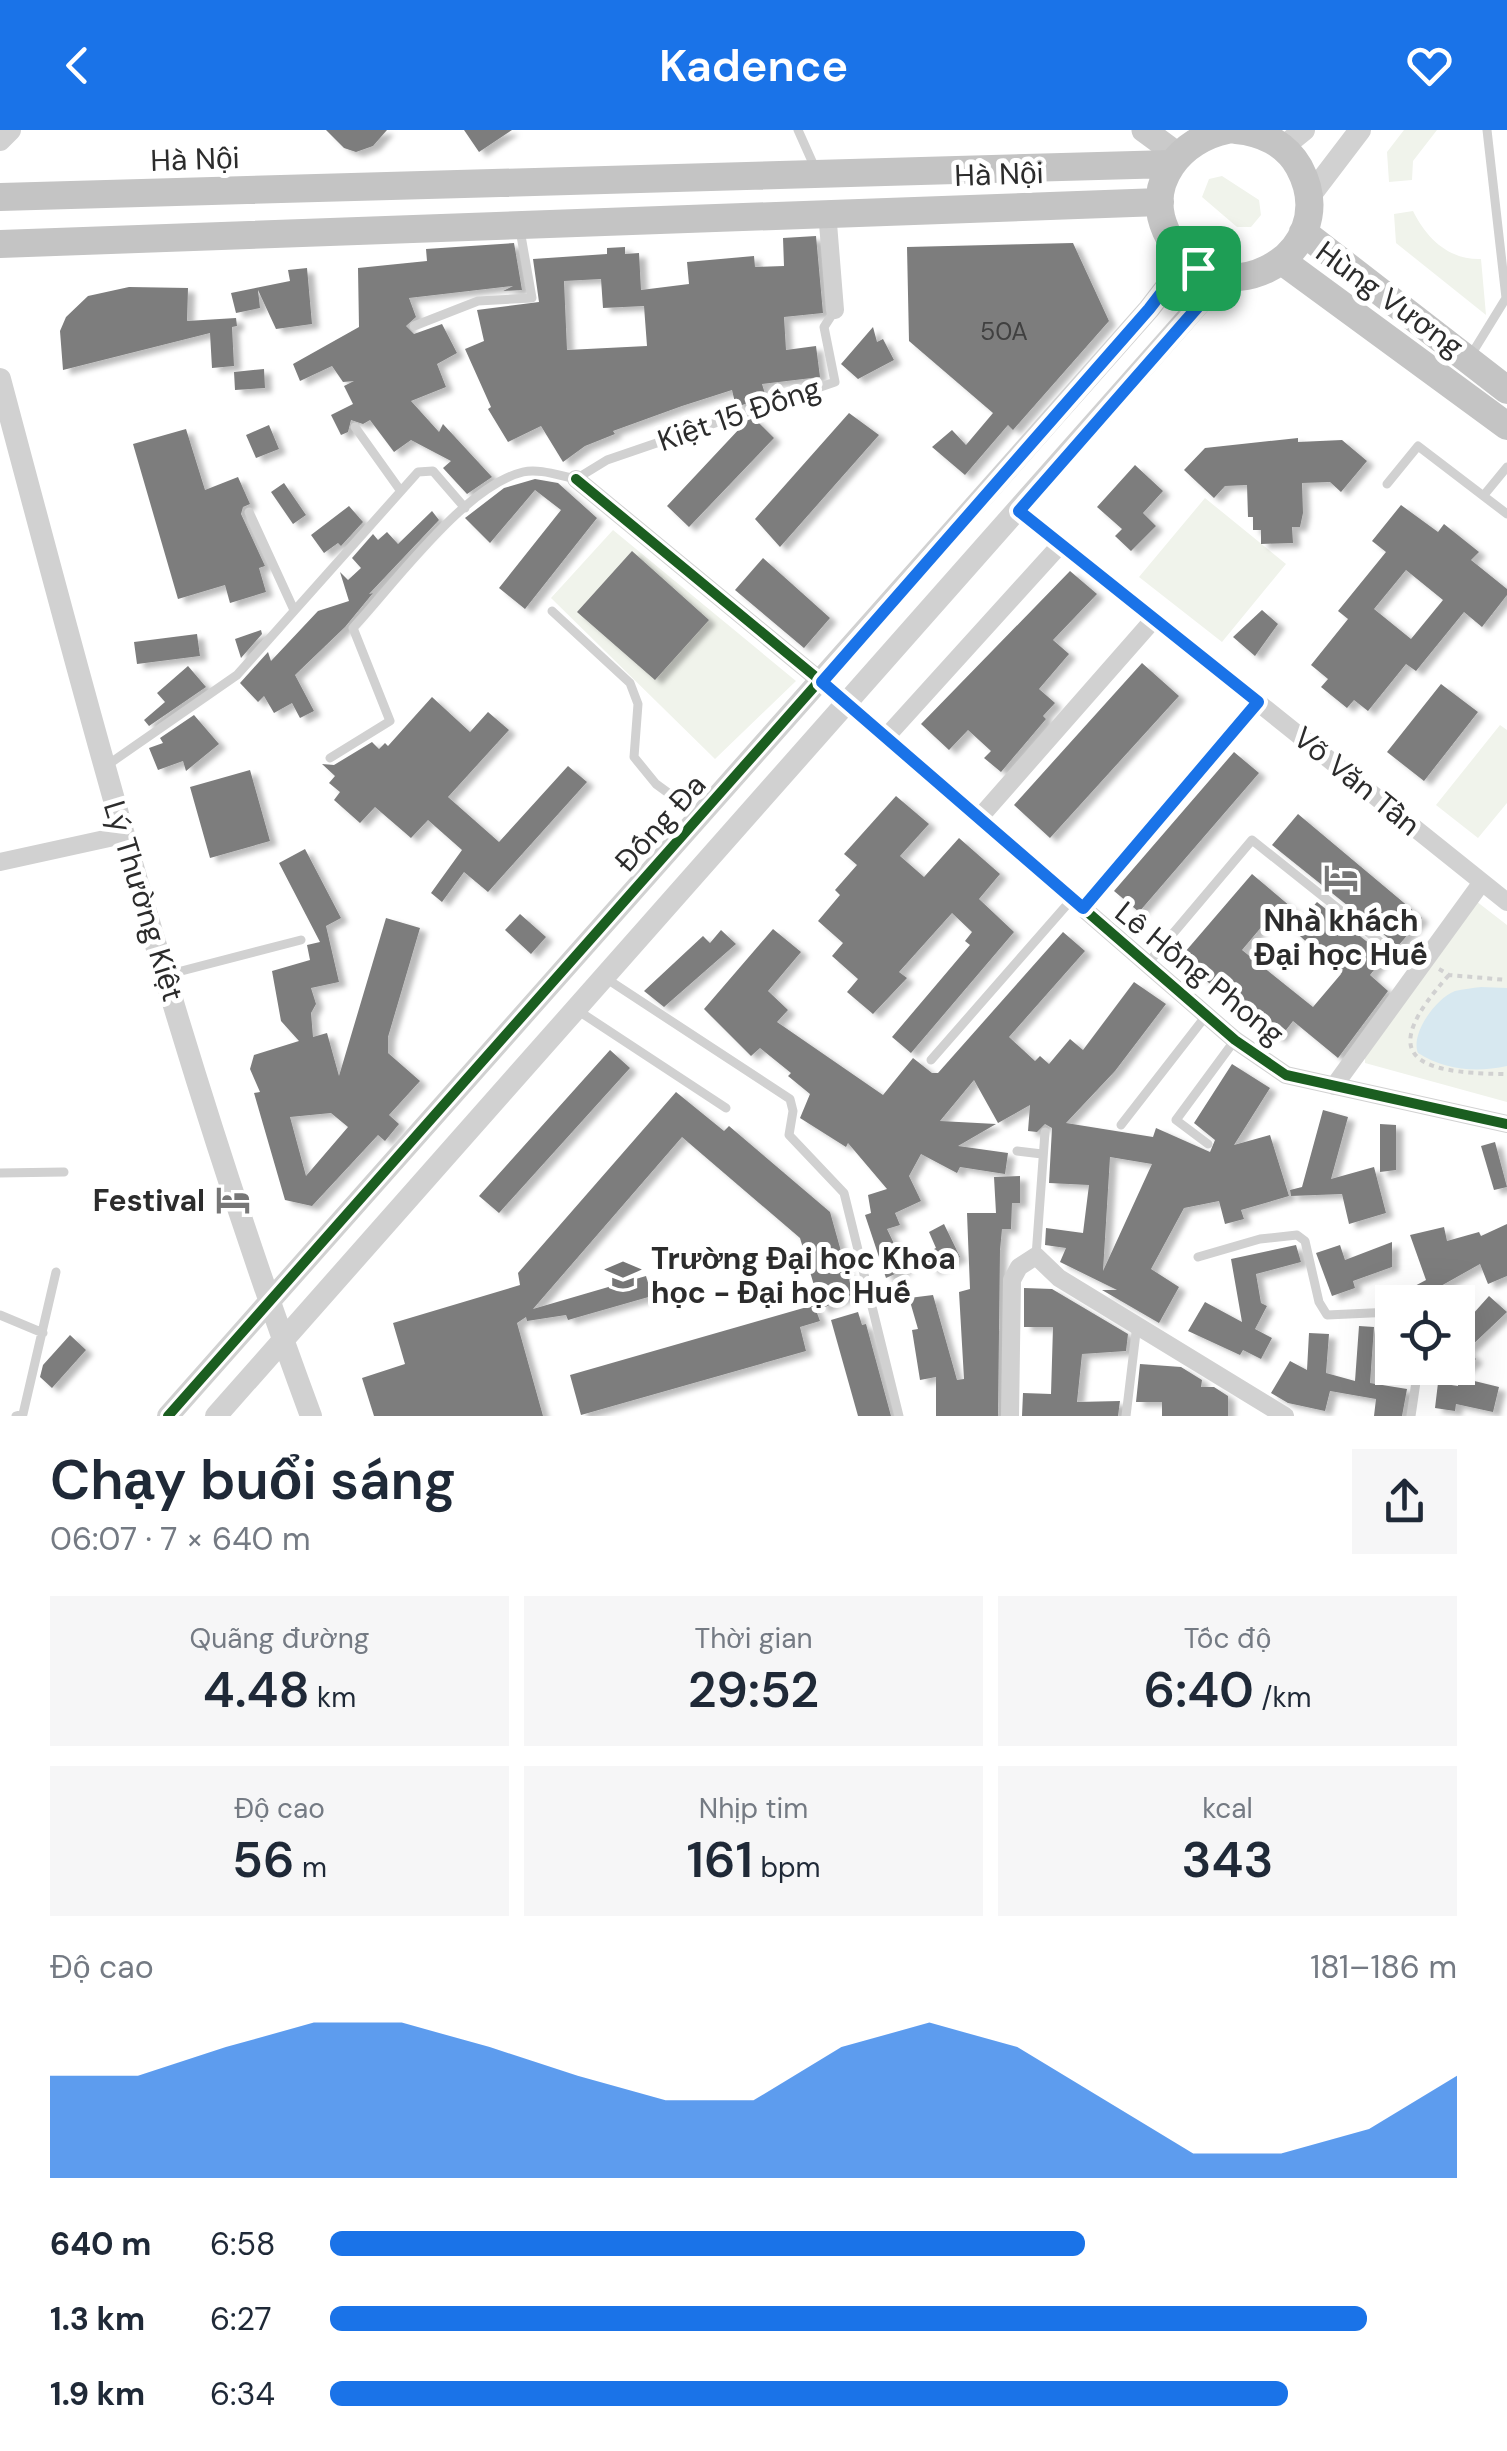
<!DOCTYPE html>
<html lang="vi">
<meta charset="utf-8">
<style>
:root{--surface:#fff;--page:#f6f6f7;--text:#1f2937;--muted:#747a83;--accent:#1a73e8}
body{margin:0;font-family:"DM Sans",sans-serif;background:var(--page);color:var(--text);height:100vh;display:flex;flex-direction:column;font-size:38px;white-space:nowrap}
*{box-sizing:border-box;margin:0}
p{font-size:32px;color:var(--muted)}
.icon{flex:none;width:55px;height:55px;fill:none;stroke:currentColor;stroke-width:2;stroke-linecap:round;stroke-linejoin:round}
.map{position:relative;height:1286px;overflow:hidden}
.sheet{display:flex;flex-direction:column;background:var(--surface);flex:1}
.sheet>*{flex:none}
.tools{position:absolute;left:1375px;top:1155px;display:grid;gap:20px}
.tools a{display:grid;place-items:center;width:100px;height:100px;border-radius:0px;background:var(--surface);box-shadow:0 10px 40px #0002;font-size:50px}
.pin{position:absolute;display:grid;place-items:center;width:85px;height:85px;color:#fff;margin:-42px;border-radius:20px;box-shadow:0 5px 15px #0006}
.round{display:grid;place-items:center;flex:none;width:105px;height:105px;border-radius:0px;background:var(--page)}
.summary{display:flex;align-items:center;justify-content:space-between;height:170px;padding:0 50px}
h1{font-size:55px;font-weight:600;line-height:75px}
.figures{display:grid;grid-template-columns:repeat(3,1fr);gap:15px;height:170px;padding:10px 50px}
.figures div{display:grid;align-content:center;border-radius:0px;background:var(--page);text-align:center}
.figures b{font-size:50px;font-weight:600}
.figures small{font-size:28px;font-weight:400}
.figures p{font-size:28px}
.chart{height:280px;padding:20px 50px}
.chart p{display:flex;justify-content:space-between}
.chart svg{width:100%;height:180px;margin-top:10px;fill:var(--accent);opacity:.7}
ul{padding:0 50px;list-style:none;font-size:32px}
li{display:grid;grid-template-columns:160px 120px 1fr;align-items:center;height:75px}
li i{height:25px;border-radius:12px;background:var(--accent)}
header{display:flex;justify-content:space-between;align-items:center;height:130px;padding:0 50px;background:var(--accent);color:#fff;font-size:45px;font-weight:600}
.map>svg:first-child{display:block}
.green{fill:#f0f3eb}
.water{fill:#d7e8f0}
.building{fill:#7d7d7d;fill-rule:evenodd;filter:url(#shadow)}
.lines{fill:none;stroke-linecap:round;stroke-linejoin:round}
.path{stroke:#d1d1d1;stroke-width:4;stroke-dasharray:5 5;stroke-linecap:butt}
.service{stroke:#d1d1d1;stroke-width:9}
.minor{stroke:#d1d1d1;stroke-width:18}
.tertiary{stroke:#d1d1d1;stroke-width:22}
.secondary{stroke:#cacaca;stroke-width:25}
.primary{stroke:#c4c4c4;stroke-width:28}
.cycleway-casing{stroke:#fff;stroke-width:16}
.cycleway{stroke:#1b5e20;stroke-width:10}
.route-casing{stroke:#fff;stroke-width:20}
.route{stroke:#1a73e8;stroke-width:12}
.labels{text-anchor:middle;dominant-baseline:central;stroke-width:10;stroke-linejoin:round;paint-order:stroke}
.number-label{font-size:25px;fill:#404040}
.street-label{font-size:30px;fill:#2c2c2c;stroke:#fff}
.poi-label{font-size:30px;font-weight:bold;fill:#2c2c2c;stroke:#fff}
</style>
<header><svg class="icon" aria-label="back" viewBox="0 0 24 24"><path d="M15 5l-7 7 7 7"/></svg>Kadence<svg class="icon" aria-label="heart" viewBox="0 0 24 24"><path d="M12 20l-8-8c-3-5 5-10 8-4 3-6 11-1 8 4z"/></svg></header>
<div class="map">
<svg width="1507" height="1286" viewBox="0 0 1507 1286">
<defs>
<filter id="shadow"><feDropShadow dx="7" dy="4.5" stdDeviation="2.5" flood-color="#0004"/></filter>
</defs>
<rect width="100%" height="100%" fill="#fff"/>
<path class="green" d="M 1404,0 L 1437,0 L 1413,31 L 1412,50 L 1389,52 L 1387,22 Z
M 1222,46 L 1259,70 L 1261,85 L 1251,97 L 1237,97 L 1202,67 L 1209,49 Z
M 1413,81 C 1427,109 1449,130 1481,129 L 1486,185 L 1396,113 L 1394,84 Z
M 1205,368 L 1286,434 L 1222,512 L 1139,447 Z
M 613,400 L 796,551 L 715,629 L 551,468 Z
M 1500,595 L 1507,600 L 1507,673 L 1478,708 L 1436,675 Z
M 1476,771 L 1507,795 L 1507,972 L 1365,933 L 1365,924 Z"/>
<path class="water" d="M 1481,857 L 1507,858 L 1507,936 C 1476,943 1445,940 1418,923 C 1410,904 1436,868 1455,861 C 1463,859 1473,858 1481,857 Z"/>
<path class="building" d="M 326,0 L 387,0 L 373,16 L 356,22 L 344,18 Z
M 464,0 L 512,0 L 479,22 Z
M 816,106 L 823,183 L 784,187 L 786,220 L 816,216 L 820,247 L 762,254 L 766,267 L 736,277 L 732,260 L 682,276 L 613,301 L 615,304 L 585,316 L 563,332 L 541,296 L 508,312 L 488,279 L 491,277 L 465,219 L 484,211 L 477,180 L 539,172 L 533,129 L 607,124 L 607,118 L 625,117 L 625,124 L 639,123 L 641,160 L 689,154 L 687,132 L 754,126 L 755,137 L 784,136 L 783,108 ZM 601,149 L 603,178 L 644,176 L 647,216 L 567,220 L 564,151 Z
M 514,113 L 522,160 L 503,161 L 513,156 L 409,168 L 416,187 L 406,196 L 414,204 L 442,194 L 457,223 L 437,234 L 446,257 L 411,271 L 439,302 L 443,294 L 492,347 L 467,364 L 443,338 L 451,331 L 411,310 L 394,322 L 370,290 L 363,294 L 351,290 L 348,302 L 341,305 L 331,285 L 353,274 L 344,256 L 354,251 L 343,252 L 332,236 L 300,251 L 293,234 L 359,197 L 358,138 L 427,131 L 426,119 Z
M 1073,113 L 1109,191 L 1013,300 L 1008,295 L 965,345 L 932,317 L 952,300 L 966,315 L 993,283 L 909,211 L 907,117 Z
M 307,138 L 312,194 L 276,199 L 258,160 L 260,178 L 236,183 L 231,163 L 290,151 L 288,140 Z
M 129,157 L 188,158 L 187,191 L 236,188 L 237,196 L 232,197 L 234,236 L 212,238 L 210,203 L 63,240 L 60,201 L 66,187 L 88,166 Z
M 873,197 L 877,212 L 883,209 L 894,230 L 858,249 L 841,234 Z
M 264,239 L 265,258 L 235,260 L 234,242 Z
M 849,283 L 879,305 L 780,417 L 755,389 Z
M 754,288 L 774,308 L 689,397 L 667,376 L 741,297 L 740,293 Z
M 269,295 L 279,319 L 256,328 L 246,305 Z
M 186,299 L 205,360 L 238,347 L 250,374 L 243,377 L 241,384 L 265,436 L 259,438 L 266,462 L 230,473 L 225,455 L 178,469 L 133,314 Z
M 1298,308 L 1298,312 L 1342,310 L 1367,331 L 1341,362 L 1330,352 L 1302,353 L 1303,383 L 1300,397 L 1292,397 L 1293,413 L 1261,414 L 1261,400 L 1253,400 L 1253,387 L 1248,387 L 1247,355 L 1225,356 L 1214,368 L 1184,340 L 1205,318 Z
M 1135,335 L 1163,361 L 1143,383 L 1156,396 L 1131,421 L 1115,406 L 1122,399 L 1097,377 Z
M 535,349 L 558,353 L 597,388 L 525,479 L 499,458 L 561,380 L 535,360 L 490,413 L 465,388 L 504,358 Z
M 284,353 L 306,385 L 293,394 L 271,362 Z
M 1401,375 L 1438,402 L 1444,394 L 1479,422 L 1471,430 L 1507,459 L 1507,465 L 1482,497 L 1464,482 L 1416,541 L 1406,534 L 1368,581 L 1354,570 L 1347,578 L 1321,557 L 1328,549 L 1311,535 L 1348,489 L 1338,481 L 1386,422 L 1372,411 ZM 1406,440 L 1443,470 L 1411,509 L 1374,479 Z
M 349,376 L 363,392 L 341,416 L 338,413 L 324,423 L 311,405 Z
M 432,381 L 439,390 L 369,464 L 373,463 L 345,497 L 295,545 L 314,581 L 300,588 L 292,573 L 274,583 L 264,566 L 258,572 L 240,553 L 268,522 L 271,531 L 318,481 L 349,471 L 340,442 L 348,450 L 361,438 L 352,428 L 373,404 L 378,410 L 387,402 L 398,414 Z
M 632,421 L 709,490 L 655,550 L 577,482 Z
M 763,428 L 830,488 L 804,518 L 735,460 Z
M 1070,441 L 1097,464 L 1053,510 L 1069,524 L 1039,559 L 1055,573 L 1043,586 L 1046,589 L 1001,642 L 984,628 L 991,621 L 968,600 L 949,620 L 921,594 Z
M 1262,480 L 1278,494 L 1255,526 L 1233,507 Z
M 261,500 L 262,504 L 241,528 L 235,509 Z
M 197,504 L 200,526 L 137,534 L 134,512 Z
M 1142,533 L 1179,566 L 1050,708 L 1014,675 Z
M 188,536 L 206,557 L 149,596 L 144,590 L 165,572 L 157,563 Z
M 1441,554 L 1478,582 L 1424,651 L 1387,622 Z
M 432,567 L 470,602 L 488,582 L 509,600 L 448,667 L 499,712 L 568,636 L 587,652 L 488,762 L 464,742 L 442,772 L 431,763 L 462,720 L 428,690 L 411,708 L 375,677 L 360,693 L 334,670 L 340,662 L 329,653 L 335,646 L 322,634 L 334,635 L 372,612 L 379,619 L 385,613 L 388,616 Z
M 194,585 L 219,614 L 186,641 L 183,631 L 158,640 L 149,618 L 163,613 L 160,608 Z
M 1234,622 L 1259,643 L 1139,782 L 1114,761 Z
M 250,640 L 270,711 L 210,728 L 190,657 Z
M 896,666 L 929,694 L 900,726 L 924,747 L 959,708 L 1000,744 L 979,769 L 1014,802 L 911,923 L 892,907 L 970,815 L 965,811 L 972,802 L 952,783 L 899,842 L 907,848 L 873,884 L 847,862 L 858,849 L 832,826 L 843,813 L 818,791 L 840,765 L 835,760 L 857,735 L 844,724 Z
M 1298,684 L 1422,788 L 1398,816 L 1272,715 Z
M 305,719 L 341,788 L 326,796 L 339,852 L 311,858 L 316,874 L 311,883 L 313,907 L 327,903 L 339,946 L 386,788 L 420,798 L 388,907 L 388,923 L 420,951 L 389,985 L 399,994 L 385,1011 L 378,1005 L 312,1076 L 285,1070 L 254,963 L 260,962 L 250,939 L 254,925 L 299,911 L 281,891 L 272,841 L 310,830 L 307,815 L 320,812 L 279,733 ZM 331,983 L 348,997 L 306,1046 L 290,987 Z
M 1252,744 L 1303,787 L 1317,772 L 1385,826 L 1370,845 L 1388,861 L 1338,928 L 1293,891 L 1279,909 L 1179,829 ZM 1274,782 L 1341,844 L 1313,877 L 1242,820 Z
M 520,784 L 546,807 L 531,824 L 505,800 Z
M 773,799 L 801,822 L 768,861 L 788,880 L 777,892 L 883,965 L 913,928 L 932,943 L 938,943 L 1063,802 L 1085,821 L 1009,907 L 1035,931 L 1040,926 L 1049,934 L 1070,909 L 1083,920 L 1134,852 L 1166,874 L 1115,941 L 1066,993 L 1153,1007 L 1156,998 L 1210,1022 L 1215,1010 L 1194,993 L 1232,934 L 1270,958 L 1234,1015 L 1270,1005 L 1289,1066 L 1241,1080 L 1244,1089 L 1225,1094 L 1219,1071 L 1184,1078 L 1151,1139 L 1179,1157 L 1159,1193 L 1102,1160 L 1117,1160 L 1060,1132 L 1066,1118 L 1045,1115 L 1046,1098 L 1083,1103 L 1089,1055 L 1049,1053 L 1052,998 L 1045,994 L 1037,1002 L 1028,1001 L 1030,975 L 998,993 L 974,950 L 940,991 L 996,994 L 958,1016 L 1008,1023 L 1005,1044 L 960,1037 L 957,1043 L 921,1024 L 909,1046 L 921,1071 L 895,1083 L 900,1095 L 887,1099 L 906,1139 L 886,1148 L 865,1085 L 871,1083 L 868,1065 L 887,1059 L 848,1013 L 846,1017 L 800,988 L 810,964 L 788,946 L 791,943 L 760,918 L 751,926 L 704,879 ZM 1110,1027 L 1152,1034 L 1103,1141 Z
M 721,800 L 736,814 L 664,877 L 644,861 L 703,806 L 710,813 Z
M 610,920 L 630,938 L 499,1083 L 479,1066 Z
M 676,962 L 724,1001 L 729,996 L 830,1082 L 853,1164 L 821,1179 L 800,1108 L 682,1007 L 533,1179 L 646,1146 L 652,1166 L 568,1190 L 566,1185 L 527,1191 L 526,1187 L 517,1193 L 543,1286 L 374,1286 L 362,1248 L 405,1234 L 393,1193 L 520,1155 L 518,1143 Z
M 1323,980 L 1348,987 L 1331,1049 L 1374,1037 L 1386,1083 L 1349,1094 L 1342,1064 L 1291,1066 L 1290,1060 L 1302,1057 Z
M 1380,994 L 1396,995 L 1396,1040 L 1380,1042 Z
M 1495,1012 L 1507,1057 L 1494,1060 L 1481,1016 Z
M 1020,1046 L 1020,1073 L 1012,1073 L 1011,1099 L 1002,1099 L 1000,1120 L 998,1286 L 936,1286 L 936,1247 L 920,1250 L 912,1200 L 918,1199 L 909,1168 L 933,1165 L 957,1250 L 964,1249 L 959,1162 L 970,1159 L 967,1083 L 996,1083 L 994,1047 Z
M 944,1094 L 960,1127 L 932,1141 L 924,1124 L 936,1118 L 929,1102 Z
M 1507,1094 L 1507,1146 L 1488,1154 L 1480,1134 L 1439,1157 L 1458,1172 L 1422,1172 L 1411,1158 L 1426,1150 L 1410,1105 L 1444,1097 L 1447,1111 L 1479,1102 L 1481,1106 Z
M 1392,1112 L 1392,1137 L 1353,1151 L 1355,1158 L 1332,1166 L 1316,1123 L 1340,1115 L 1345,1130 Z
M 1296,1115 L 1301,1132 L 1256,1144 L 1261,1173 L 1267,1176 L 1255,1199 L 1272,1208 L 1261,1229 L 1243,1220 L 1240,1225 L 1188,1201 L 1205,1172 L 1242,1192 L 1231,1129 Z
M 1024,1158 L 1052,1159 L 1128,1204 L 1126,1221 L 1082,1224 L 1077,1272 L 1120,1271 L 1118,1286 L 1022,1286 L 1023,1263 L 1051,1264 L 1053,1197 L 1024,1197 Z
M 1489,1166 L 1507,1182 L 1467,1220 L 1476,1229 L 1458,1246 L 1458,1172 L 1472,1185 Z
M 814,1175 L 820,1191 L 800,1197 L 806,1221 L 581,1285 L 570,1245 Z
M 858,1182 L 862,1195 L 866,1194 L 891,1286 L 858,1286 L 831,1190 Z
M 1359,1196 L 1374,1197 L 1370,1253 L 1407,1259 L 1402,1286 L 1374,1286 L 1376,1269 L 1330,1261 L 1325,1281 L 1288,1273 L 1271,1263 L 1290,1231 L 1307,1240 L 1309,1203 L 1329,1204 L 1326,1243 L 1355,1251 Z
M 70,1205 L 86,1220 L 52,1258 L 40,1247 L 43,1235 Z
M 1140,1234 L 1181,1237 L 1202,1250 L 1201,1257 L 1214,1257 L 1228,1266 L 1228,1286 L 1162,1286 L 1162,1272 L 1136,1272 Z
M 1458,1247 L 1499,1257 L 1493,1282 L 1456,1274 L 1455,1281 L 1435,1278 L 1438,1253 L 1458,1256 Z"/>
<g class="lines">
<path class="path" d="M 1439,839 L 1449,845 L 1507,850
M 1449,845 C 1376,926 1413,943 1504,944"/>
<path class="service" d="M 798,0 L 815,38
M 414,196 L 478,171 L 532,168 L 520,100
M 1471,225 L 1506,168 L 1487,0
M 355,297 L 400,360
M 1387,354 L 1418,316 L 1507,384
M 1484,365 L 1507,337
M 249,382 L 294,480
M 552,481 L 630,553 L 638,574 L 634,627 L 656,654 L 700,686
M 330,628 L 390,591 L 353,498 C 394,454 465,356 523,342 C 539,338 560,346 576,349 L 607,330 L 835,252 L 824,197 L 835,180
M 106,636 L 237,545 L 418,342 L 433,341 L 465,378
M 1148,833 L 1252,710 L 1394,823
M 166,845 L 301,810
M 607,849 L 790,969 L 793,981 L 789,1005 L 844,1063 L 899,1286
M 577,880 L 726,978
M 931,930 L 1072,769
M 1121,995 L 1205,887
M 1208,1014 L 1176,990 L 1235,910
M 1017,1021 L 1042,1024
M 0,1043 L 64,1042
M 1036,1126 L 1045,1002
M 1198,1127 L 1260,1109 L 1297,1105 L 1305,1111 L 1319,1172 L 1327,1185 L 1392,1182
M 0,1185 L 43,1203
M 16,1286 L 23,1284 L 56,1142
M 1126,1286 L 1137,1194
M 1411,1286 L 1418,1238"/>
<path class="minor" d="M 827,81 L 835,180
M 576,349 L 822,552 L 1235,910 L 1286,945 L 1507,994
M 1019,381 L 1507,772
M 886,607 L 1061,414
M 980,687 L 1154,489
M 0,732 L 123,705
M 1083,778 L 1258,572
M 1334,956 L 1482,752
M 1010,1286 L 1012,1150 L 1019,1137 L 1036,1126 L 1059,1148 L 1285,1286"/>
<path class="tertiary" d="M 0,10 L 10,0
M 1283,17 L 1304,0
M 1309,67 L 1360,0
M 0,249 C 93,598 185,948 311,1286
M 168,1286 L 1149,179 L 1186,131
M 216,1286 L 1223,147"/>
<path class="secondary" d="M 1144,0 L 1178,25"/>
<path class="primary" d="M 1227,0 C 1182,9 1144,52 1166,101 C 1209,197 1348,128 1299,37 C 1286,14 1262,2 1236,0
M 0,67 L 1171,34
M 1303,102 L 1507,260
M 0,114 L 1160,72
M 1282,131 L 1507,296"/>
<g class="cycleway-casing">
<path id="cycleway" d="M 576,349 L 822,552 L 1235,910 L 1286,945 L 1507,994
M 168,1286 L 1149,179 L 1186,131"/>
</g>
<use href="#cycleway" class="cycleway"/>
</g>
<g class="lines">
<g class="route-casing">
<path id="route" d="M 1186,131 L 1224,147 L 1019,381 L 1258,572 L 1083,778 L 822,552 L 1149,179 Z"/>
</g>
<use href="#route" class="route"/>
</g>
<defs>
<g id="hotel-bare" transform="scale(2.7)"><path d="M-6-4.5h1.5V1H6V5H4.5V3h-9V5H-6ZM-4 0a1.8 1.8 0 1 1 3.6 0ZM.5 0V-2.5h3Q6-2.5 6 0Z" fill="#767676" stroke="#fff" stroke-width="2.5" paint-order="stroke"/></g>
<g id="university-bare" transform="scale(2.7)"><path d="M0-5L7-2L0 1L-7-2ZM-4 1L0 2.5L4 1V4Q0 6-4 4Z" fill="#767676" stroke="#fff" stroke-width="2.5" paint-order="stroke"/></g>
</defs>
<g fill-rule="evenodd">
<use href="#hotel-bare" x="1341" y="748"/>
<use href="#hotel-bare" x="233" y="1070"/>
<use href="#university-bare" x="623" y="1145"/>
</g>
<g class="labels">
<g class="number-label">
<text x="1004" y="201">50A</text>
</g>
<g class="street-label">
<text transform="translate(195 29) rotate(-2)">Hà Nội</text>
<text transform="translate(999 44) rotate(-2)">Hà Nội</text>
<text transform="translate(1390 169) rotate(36)">Hùng Vương</text>
<text transform="translate(739 284) rotate(-19)">Kiệt 15 Đống</text>
<text transform="translate(1357 651) rotate(39)">Võ Văn Tần</text>
<text transform="translate(660 693) rotate(-48)">Đống Đa</text>
<text transform="translate(144 771) rotate(73)">Lý Thường Kiệt</text>
<text transform="translate(1200 843) rotate(39)">Lê Hồng Phong</text>
</g>
<g class="poi-label">
<text x="1341" y="790">Nhà khách<tspan x="1341" dy="34">Đại học Huế</tspan></text>
<text x="205" y="1070" text-anchor="end">Festival</text>
<text x="651" y="1128" text-anchor="start">Trường Đại học Khoa<tspan x="651" dy="34">học - Đại học Huế</tspan></text>
</g>
</g>
</svg>
<div class="tools">
<a><svg class="icon" aria-label="locate" viewBox="0 0 24 24"><circle cx="12" cy="12" r="6"/><path d="M12 2v4M12 18v4M2 12h4M18 12h4"/></svg></a>
</div>
<div class="pin" style="left:1198px;top:138px;background:#1e9e55"><svg class="icon" aria-label="arrive" viewBox="0 0 24 24"><path d="M6 21V4h12l-3 4 3 4H6"/></svg></div>
</div>
<section class="sheet">
<div class="summary"><div><h1>Chạy buổi sáng</h1><p>06:07 · 7 × 640 m</p></div><a class="round"><svg class="icon" aria-label="share" viewBox="0 0 24 24"><path d="M12 15V3M7 8l5-5 5 5M5 13v7h14v-7"/></svg></a></div>
<div class="figures">
<div><p>Quãng đường</p><b>4.48<small> km</small></b></div>
<div><p>Thời gian</p><b>29:52</b></div>
<div><p>Tốc độ</p><b>6:40<small> /km</small></b></div>
</div>
<div class="figures">
<div><p>Độ cao</p><b>56<small> m</small></b></div>
<div><p>Nhịp tim</p><b>161<small> bpm</small></b></div>
<div><p>kcal</p><b>343</b></div>
</div>
<div class="chart"><p><span>Độ cao</span>181–186 m</p>
<svg viewBox="0 0 160 44" preserveAspectRatio="none"><path d="M0 44V19L10 19L20 12L30 6L40 6L50 12L60 19L70 25L80 25L90 12L100 6L110 12L120 25L130 38L140 38L150 32L160 19V44z"/></svg>
</div>
<ul>
<li><b>640 m</b>6:58<i style="width:67%"></i></li>
<li><b>1.3 km</b>6:27<i style="width:92%"></i></li>
<li><b>1.9 km</b>6:34<i style="width:85%"></i></li>
</ul>
</section>
